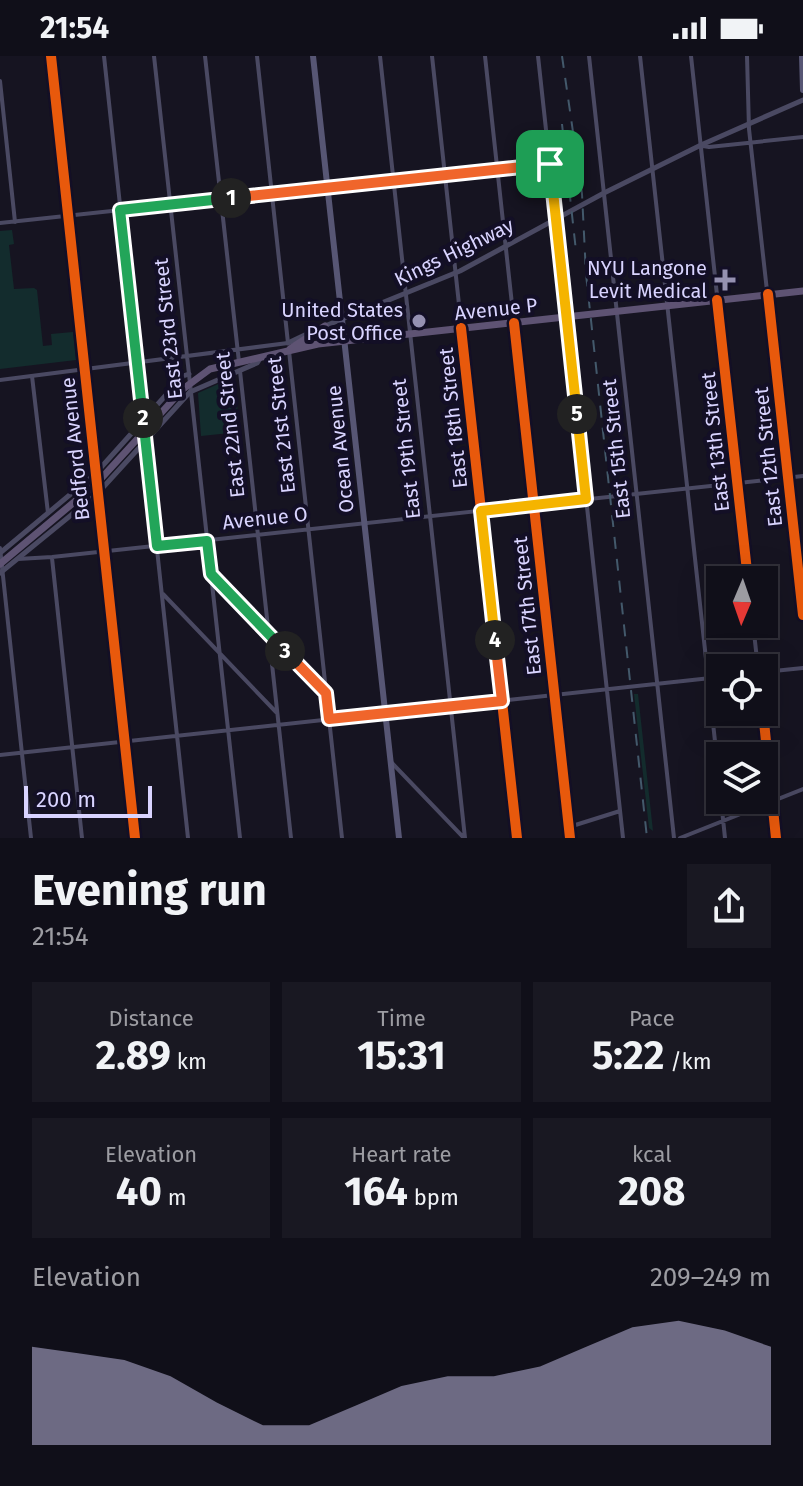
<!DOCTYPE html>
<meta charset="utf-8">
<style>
:root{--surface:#100f19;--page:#191822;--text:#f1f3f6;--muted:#9c9ca2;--line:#302f38;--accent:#9591b1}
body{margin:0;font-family:"Fira Sans",sans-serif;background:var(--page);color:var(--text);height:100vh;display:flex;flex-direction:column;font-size:30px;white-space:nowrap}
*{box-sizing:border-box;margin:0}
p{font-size:26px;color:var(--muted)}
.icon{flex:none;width:44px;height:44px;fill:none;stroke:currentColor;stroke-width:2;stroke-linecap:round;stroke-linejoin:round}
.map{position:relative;height:782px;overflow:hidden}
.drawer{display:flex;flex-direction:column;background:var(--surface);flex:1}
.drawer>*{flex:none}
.needle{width:52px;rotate:182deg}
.tools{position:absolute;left:706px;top:510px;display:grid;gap:16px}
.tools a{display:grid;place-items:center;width:72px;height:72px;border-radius:0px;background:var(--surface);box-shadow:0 8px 32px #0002,0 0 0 2px var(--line);font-size:40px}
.scale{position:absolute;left:24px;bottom:20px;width:128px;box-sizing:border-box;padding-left:8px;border:4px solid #d9d4ff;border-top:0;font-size:22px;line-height:28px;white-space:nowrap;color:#d9d4ff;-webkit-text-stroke:6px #130f26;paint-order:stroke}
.pin{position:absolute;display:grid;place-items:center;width:68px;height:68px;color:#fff;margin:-34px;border-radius:16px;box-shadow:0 4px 12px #0006}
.km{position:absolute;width:40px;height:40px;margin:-20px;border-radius:50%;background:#222;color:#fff;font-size:22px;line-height:40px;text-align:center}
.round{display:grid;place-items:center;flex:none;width:84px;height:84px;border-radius:0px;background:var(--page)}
.overview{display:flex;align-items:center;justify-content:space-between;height:136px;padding:0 32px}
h1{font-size:44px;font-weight:700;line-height:60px}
.metrics{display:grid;grid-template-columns:repeat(3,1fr);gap:12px;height:136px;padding:8px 32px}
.metrics div{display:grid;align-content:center;border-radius:0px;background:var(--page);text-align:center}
.metrics b{font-size:40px;font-weight:700}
.metrics small{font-size:22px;font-weight:400}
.metrics p{font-size:22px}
.chart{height:224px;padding:16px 32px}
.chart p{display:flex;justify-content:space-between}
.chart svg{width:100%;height:144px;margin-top:8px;fill:var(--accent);opacity:.7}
.status{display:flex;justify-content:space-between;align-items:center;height:56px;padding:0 40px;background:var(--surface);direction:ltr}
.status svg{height:22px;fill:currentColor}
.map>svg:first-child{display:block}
.green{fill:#132c2d}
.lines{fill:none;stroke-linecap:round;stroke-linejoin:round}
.minor{stroke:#4a4962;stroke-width:4}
.tertiary{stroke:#4a4962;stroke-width:5}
.secondary{stroke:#575674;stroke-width:6}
.primary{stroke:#5e5373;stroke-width:7}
.rail{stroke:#43596b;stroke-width:2;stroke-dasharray:12 10;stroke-linecap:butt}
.cycleway-casing{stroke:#130f26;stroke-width:15}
.cycleway{stroke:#e8590c;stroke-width:10}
.split-1-casing{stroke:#fff;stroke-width:16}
.split-2-casing{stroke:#fff;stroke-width:16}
.split-3-casing{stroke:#fff;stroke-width:16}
.split-4-casing{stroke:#fff;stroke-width:16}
.split-5-casing{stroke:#fff;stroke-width:16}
.split-6-casing{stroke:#fff;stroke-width:16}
.split-1{stroke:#f0652b;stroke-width:10}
.split-2{stroke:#22a559;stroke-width:10}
.split-3{stroke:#22a559;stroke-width:10}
.split-4{stroke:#f0652b;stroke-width:10}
.split-5{stroke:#f5b400;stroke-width:10}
.split-6{stroke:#f5b400;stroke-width:10}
.poi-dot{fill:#9591b1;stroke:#130f26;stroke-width:3}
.labels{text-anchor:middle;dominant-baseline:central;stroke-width:8;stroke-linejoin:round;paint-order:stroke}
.street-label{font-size:20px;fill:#d9d4ff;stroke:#130f26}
.poi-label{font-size:20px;fill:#d9d4ff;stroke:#130f26;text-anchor:end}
</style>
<div class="status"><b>21:54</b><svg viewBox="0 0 49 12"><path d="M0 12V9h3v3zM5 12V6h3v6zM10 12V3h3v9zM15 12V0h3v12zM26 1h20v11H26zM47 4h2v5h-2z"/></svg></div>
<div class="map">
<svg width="803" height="782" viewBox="0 0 803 782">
<rect width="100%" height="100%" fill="#161421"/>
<path class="green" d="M 12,174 L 14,188 L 9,189 L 14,233 L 34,232 L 37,234 L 43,290 L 52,289 L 51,278 L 73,276 L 76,304 L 0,313 L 0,175 Z
M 234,321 L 240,376 L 201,380 L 198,337 Z
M 634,638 L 638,638 L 653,775 L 649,772 Z"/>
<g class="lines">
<path class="minor" d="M 104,0 L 188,782
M 154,0 L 240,782
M 205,0 L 239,306
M 257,0 L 288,287
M 380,0 L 465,782
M 432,0 L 517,782
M 485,0 L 570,782
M 538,0 L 623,782
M 589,0 L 674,782
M 640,0 L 720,731
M 691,0 L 748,524
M 747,0 L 749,73 L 803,559
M 0,25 L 15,166
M 703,90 L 709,91 L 803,81
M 0,167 L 550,108
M 289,295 L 342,782
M 240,315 L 291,782
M 32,320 L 48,457
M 0,324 L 288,287
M 0,492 L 31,782
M 52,502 L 82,782
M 18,503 L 52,501 L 803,420
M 211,518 L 324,635
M 163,538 L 276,656
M 753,568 L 758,612
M 764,616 L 803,612
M 763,656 L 776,782
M 0,699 L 720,621
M 392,707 L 463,781
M 721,744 L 725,782
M 569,771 L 620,755
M 680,782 L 803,733"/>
<path class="tertiary" d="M 325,270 L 460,215 L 604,137 L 701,89 L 803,44
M 288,287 L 309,277
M 0,497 L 96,417 L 183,320 L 189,318
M 0,517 L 97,438 L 190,336 L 257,307 L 261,301"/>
<path class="secondary" d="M 51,0 L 135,782
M 313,0 L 399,782
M 802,0 L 803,34"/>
<path class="primary" d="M 290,293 L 325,270
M 0,508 L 97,427 L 183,333 L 210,313 L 318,288 L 803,235"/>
<path class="rail" d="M 562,0 L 582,138 L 586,218 L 647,782
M 562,68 L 576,195"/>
<g class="cycleway-casing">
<path id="cycleway" d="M 51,0 L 135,782
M 768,238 L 803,559
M 717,244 L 748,524
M 514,267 L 570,782
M 461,272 L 517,782
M 763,656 L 776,782"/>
</g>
<use href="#cycleway" class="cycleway"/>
</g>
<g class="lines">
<g class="split-1-casing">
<path id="split-1" d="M 231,142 L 550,108"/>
</g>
<g class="split-2-casing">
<path id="split-2" d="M 143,362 L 120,154 L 231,142"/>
</g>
<g class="split-3-casing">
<path id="split-3" d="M 143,362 L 157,490 L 207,485 L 211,518 L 285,595"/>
</g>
<g class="split-4-casing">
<path id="split-4" d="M 285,595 L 326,637 L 329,663 L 502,645 L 495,584"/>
</g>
<g class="split-5-casing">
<path id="split-5" d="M 495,584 L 481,455 L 586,443 L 577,358"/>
</g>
<g class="split-6-casing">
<path id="split-6" d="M 550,108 L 577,358"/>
</g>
<use href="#split-1" class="split-1"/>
<use href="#split-2" class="split-2"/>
<use href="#split-3" class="split-3"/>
<use href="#split-4" class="split-4"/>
<use href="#split-5" class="split-5"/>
<use href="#split-6" class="split-6"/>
</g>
<g class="poi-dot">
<path d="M721 212h8v8h8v8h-8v8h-8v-8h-8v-8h8z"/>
<circle cx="419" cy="265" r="8"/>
</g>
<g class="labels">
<g class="street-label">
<text transform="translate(454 196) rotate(-26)">Kings Highway</text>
<text transform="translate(496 253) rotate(-6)">Avenue P</text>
<text transform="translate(168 273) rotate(-96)">East 23rd Street</text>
<text transform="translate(453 362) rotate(-96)">East 18th Street</text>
<text transform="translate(230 369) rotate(-96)">East 22nd Street</text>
<text transform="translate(281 369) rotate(-96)">East 21st Street</text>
<text transform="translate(715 386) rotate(-96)">East 13th Street</text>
<text transform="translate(75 393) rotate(-96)">Bedford Avenue</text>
<text transform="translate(340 393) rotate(-96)">Ocean Avenue</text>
<text transform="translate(406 393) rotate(-96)">East 19th Street</text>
<text transform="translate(616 393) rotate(-96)">East 15th Street</text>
<text transform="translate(768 401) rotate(-96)">East 12th Street</text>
<text transform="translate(265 462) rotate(-6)">Avenue O</text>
<text transform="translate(527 550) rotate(-96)">East 17th Street</text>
</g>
<g class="poi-label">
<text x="707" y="212">NYU Langone<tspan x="707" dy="23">Levit Medical</tspan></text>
<text x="403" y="254">United States<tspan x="403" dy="23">Post Office</tspan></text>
</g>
</g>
</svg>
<div class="tools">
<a><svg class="needle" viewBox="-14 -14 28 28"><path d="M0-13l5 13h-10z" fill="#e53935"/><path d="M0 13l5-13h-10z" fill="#9c9ca2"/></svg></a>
<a><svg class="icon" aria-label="locate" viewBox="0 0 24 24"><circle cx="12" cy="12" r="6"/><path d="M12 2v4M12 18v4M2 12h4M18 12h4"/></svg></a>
<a><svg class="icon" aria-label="layers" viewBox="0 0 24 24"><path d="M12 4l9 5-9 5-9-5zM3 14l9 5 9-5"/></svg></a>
</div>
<div class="scale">200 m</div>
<div class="pin" style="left:550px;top:108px;background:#1e9e55"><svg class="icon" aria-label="arrive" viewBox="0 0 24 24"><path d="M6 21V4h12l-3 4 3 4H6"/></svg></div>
<b class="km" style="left:231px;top:142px">1</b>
<b class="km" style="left:143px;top:362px">2</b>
<b class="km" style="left:285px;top:595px">3</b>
<b class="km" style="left:495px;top:584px">4</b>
<b class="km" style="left:577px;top:358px">5</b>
</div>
<section class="drawer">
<div class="overview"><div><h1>Evening run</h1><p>21:54</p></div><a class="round"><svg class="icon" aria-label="share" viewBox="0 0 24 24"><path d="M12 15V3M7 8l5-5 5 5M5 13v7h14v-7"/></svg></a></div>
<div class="metrics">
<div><p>Distance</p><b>2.89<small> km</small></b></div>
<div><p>Time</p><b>15:31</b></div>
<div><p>Pace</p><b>5:22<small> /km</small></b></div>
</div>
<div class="metrics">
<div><p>Elevation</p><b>40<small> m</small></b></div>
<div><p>Heart rate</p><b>164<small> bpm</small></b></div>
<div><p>kcal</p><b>208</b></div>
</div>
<div class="chart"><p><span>Elevation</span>209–249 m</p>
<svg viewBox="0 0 160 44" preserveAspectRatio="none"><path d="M0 44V14L10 16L20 18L30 23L40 31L50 38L60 38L70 32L80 26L90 23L100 23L110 20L120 14L130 8L140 6L150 9L160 14V44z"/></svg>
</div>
</section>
